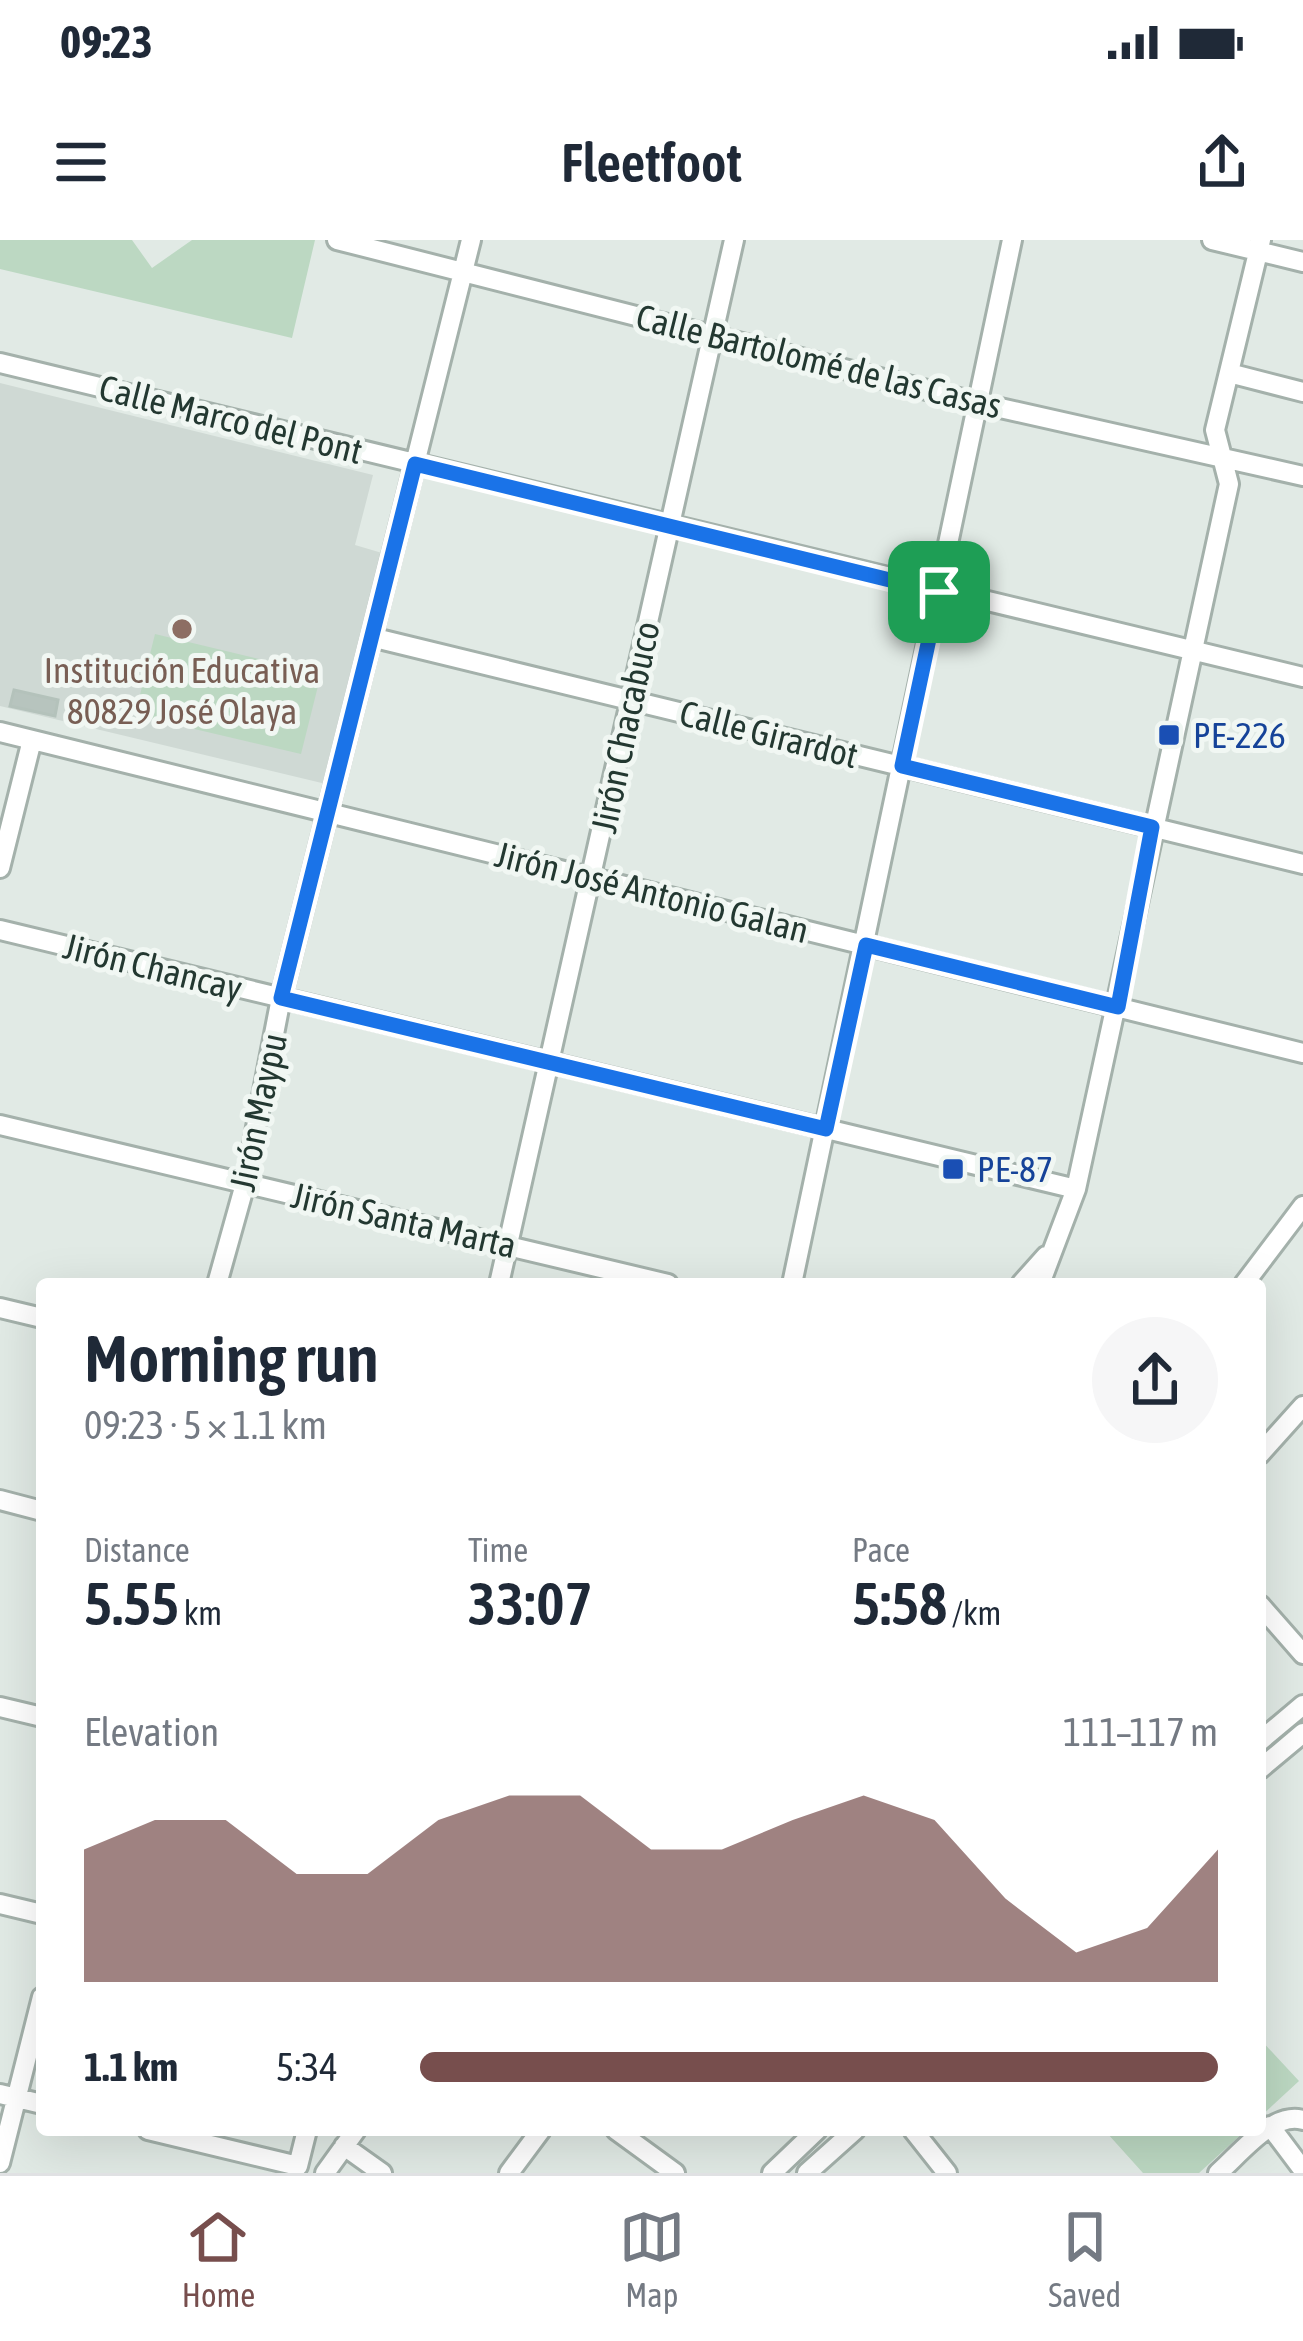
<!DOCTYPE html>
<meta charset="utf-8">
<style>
:root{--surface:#fff;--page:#f6f6f7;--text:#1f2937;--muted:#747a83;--line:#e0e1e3;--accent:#774e4d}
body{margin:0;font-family:"Asap Condensed",sans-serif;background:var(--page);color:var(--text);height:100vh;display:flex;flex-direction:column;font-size:45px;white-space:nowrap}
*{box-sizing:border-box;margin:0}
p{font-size:39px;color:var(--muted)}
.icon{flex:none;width:66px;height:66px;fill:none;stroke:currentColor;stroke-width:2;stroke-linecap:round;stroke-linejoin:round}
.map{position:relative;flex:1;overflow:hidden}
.details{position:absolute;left:36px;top:1038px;width:1230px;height:858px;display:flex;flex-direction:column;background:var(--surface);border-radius:12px;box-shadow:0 12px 48px #0002}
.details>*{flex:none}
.pin{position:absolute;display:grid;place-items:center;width:102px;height:102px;color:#fff;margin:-51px;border-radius:24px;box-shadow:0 6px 18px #0006}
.round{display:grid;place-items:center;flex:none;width:126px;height:126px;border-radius:63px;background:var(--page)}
.headline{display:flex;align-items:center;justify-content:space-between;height:204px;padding:0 48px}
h1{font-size:66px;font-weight:600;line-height:90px}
.metrics{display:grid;grid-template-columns:repeat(3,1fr);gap:18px;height:204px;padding:12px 48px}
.metrics div{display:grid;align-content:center}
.metrics b{font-size:60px;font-weight:600}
.metrics small{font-size:33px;font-weight:400}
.metrics p{font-size:33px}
.chart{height:336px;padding:24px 48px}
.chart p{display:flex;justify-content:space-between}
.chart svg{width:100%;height:216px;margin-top:12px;fill:var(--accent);opacity:.7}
ul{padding:0 48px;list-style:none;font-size:39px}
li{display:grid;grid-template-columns:192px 144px 1fr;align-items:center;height:90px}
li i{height:30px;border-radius:15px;background:var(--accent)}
.status{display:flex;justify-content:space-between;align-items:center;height:84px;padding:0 60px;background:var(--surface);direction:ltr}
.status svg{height:33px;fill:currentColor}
header{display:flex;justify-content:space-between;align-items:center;height:156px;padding:0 48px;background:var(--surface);font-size:54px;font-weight:600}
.tabs{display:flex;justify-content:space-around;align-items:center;height:168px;border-top:3px solid var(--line);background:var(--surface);font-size:33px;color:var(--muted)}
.tabs a{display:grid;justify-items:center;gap:6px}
.tabs .active{color:var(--accent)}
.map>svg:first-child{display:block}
.built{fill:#cfd9d4}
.green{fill:#bcd8c2}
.building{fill:#b7c4be;stroke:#b4c2bb;stroke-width:3}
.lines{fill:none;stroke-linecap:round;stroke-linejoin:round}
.minor-casing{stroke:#a4b1ab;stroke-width:24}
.minor{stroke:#fff;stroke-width:18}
.route-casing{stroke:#fff;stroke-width:24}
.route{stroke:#1a73e8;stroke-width:15}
.education-dot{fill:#8d6e63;stroke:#f1f7f3;stroke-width:4.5}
.transit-dot{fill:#1a4fb4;stroke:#f1f7f3;stroke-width:4.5}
.labels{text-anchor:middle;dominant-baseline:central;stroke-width:10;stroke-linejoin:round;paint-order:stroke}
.street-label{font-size:36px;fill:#233831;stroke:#f1f7f3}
.education-label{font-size:36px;fill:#785e54;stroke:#f1f7f3}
.transit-label{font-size:36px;fill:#164399;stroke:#f1f7f3;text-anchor:start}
</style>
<div class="status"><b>09:23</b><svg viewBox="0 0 49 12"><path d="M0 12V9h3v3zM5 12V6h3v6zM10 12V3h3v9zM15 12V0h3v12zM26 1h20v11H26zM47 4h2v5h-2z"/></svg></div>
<header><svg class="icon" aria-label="menu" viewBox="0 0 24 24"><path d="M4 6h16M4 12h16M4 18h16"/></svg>Fleetfoot<svg class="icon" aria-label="share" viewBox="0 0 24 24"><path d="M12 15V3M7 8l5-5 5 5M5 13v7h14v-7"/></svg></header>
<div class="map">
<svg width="1303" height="1933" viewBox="0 0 1303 1933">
<rect width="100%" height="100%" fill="#e1eae5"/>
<path class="built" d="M 0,143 L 373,235 L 355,305 L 382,313 L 326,544 L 0,466 Z"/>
<path class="green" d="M 0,0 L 132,0 L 152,28 L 192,0 L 315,0 L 292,98 L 0,29 Z
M 155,394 L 321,434 L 301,514 L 135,475 Z
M 1260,1799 L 1299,1841 L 1260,1877 Z
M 1110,1890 L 1246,1890 L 1199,1933 L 1143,1933 L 1107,1893 Z"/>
<path class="building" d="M 14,450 L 58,460 L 55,476 L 10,466 Z"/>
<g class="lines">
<g class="minor-casing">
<path id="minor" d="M 337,0 L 978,163 L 1303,236
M 1212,0 L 1303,22
M 0,123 L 1303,437
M 1229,133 L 1303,152
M 375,398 L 1303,624
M 0,492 L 1303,813
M 0,628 L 32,500
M 0,690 L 1076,949
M 0,885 L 668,1044
M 217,1044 L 245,944 L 281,758 L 471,0
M 499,1044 L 734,0
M 792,1044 L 1012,0
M 1021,1044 L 1046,1016
M 1040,1044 L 1076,949 L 1229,244 L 1215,190 L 1261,0
M 1244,1044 L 1303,966
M 0,1068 L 42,1078
M 1260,1214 L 1303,1166
M 0,1260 L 42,1271
M 1260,1365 L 1303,1414
M 0,1467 L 42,1477
M 1260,1501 L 1303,1465
M 1260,1529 L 1303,1493
M 0,1664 L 42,1674
M 0,1854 L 42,1864
M 1270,1886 L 1303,1930
M 148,1890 L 298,1926
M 616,1890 L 675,1933
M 913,1890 L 947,1933
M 344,1906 L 382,1933
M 0,1923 L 42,1757
M 298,1926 L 307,1890
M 325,1933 L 356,1890
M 509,1933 L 541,1890
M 772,1933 L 817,1890
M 807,1933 L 855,1890
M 1218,1933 C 1240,1914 1273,1871 1303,1880"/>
</g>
<use href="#minor" class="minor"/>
</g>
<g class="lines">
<g class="route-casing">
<path id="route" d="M 415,224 L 939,352 L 902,526 L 1152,587 L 1118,767 L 866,705 L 826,889 L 281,758 Z"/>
</g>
<use href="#route" class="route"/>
</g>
<circle class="education-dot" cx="182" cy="389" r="12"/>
<g class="transit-dot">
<rect x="1157" y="483" width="24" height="24" rx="6"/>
<rect x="941" y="917" width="24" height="24" rx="6"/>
</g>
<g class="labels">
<g class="street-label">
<text transform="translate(819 121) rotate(14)">Calle Bartolomé de las Casas</text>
<text transform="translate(231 179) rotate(14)">Calle Marco del Pont</text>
<text transform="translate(625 487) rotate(-78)">Jirón Chacabuco</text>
<text transform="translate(769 494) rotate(14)">Calle Girardot</text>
<text transform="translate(652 652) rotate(14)">Jirón José Antonio Galan</text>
<text transform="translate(153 727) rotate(14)">Jirón Chancay</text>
<text transform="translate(258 872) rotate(-78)">Jirón Maypu</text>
<text transform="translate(404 980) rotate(13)">Jirón Santa Marta</text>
</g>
<g class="education-label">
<text x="182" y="430">Institución Educativa<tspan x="182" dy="41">80829 José Olaya</tspan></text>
</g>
<g class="transit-label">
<text x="1193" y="495">PE-226</text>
<text x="977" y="929">PE-87</text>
</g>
</g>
</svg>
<div class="pin" style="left:939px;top:352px;background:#1e9e55"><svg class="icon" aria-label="arrive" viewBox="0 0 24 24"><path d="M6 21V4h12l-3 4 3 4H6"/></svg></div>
<section class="details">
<div class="headline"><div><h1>Morning run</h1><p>09:23 · 5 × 1.1 km</p></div><a class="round"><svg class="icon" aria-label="share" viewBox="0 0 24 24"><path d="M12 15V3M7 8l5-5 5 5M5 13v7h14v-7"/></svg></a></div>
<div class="metrics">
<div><p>Distance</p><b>5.55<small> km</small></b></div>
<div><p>Time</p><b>33:07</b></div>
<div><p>Pace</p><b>5:58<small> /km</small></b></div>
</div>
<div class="chart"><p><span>Elevation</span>111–117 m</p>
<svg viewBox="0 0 160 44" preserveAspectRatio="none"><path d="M0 44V17L10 11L20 11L30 22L40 22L50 11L60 6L70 6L80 17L90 17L100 11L110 6L120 11L130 27L140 38L150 33L160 17V44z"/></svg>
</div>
<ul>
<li><b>1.1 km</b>5:34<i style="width:100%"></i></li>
</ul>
</section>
</div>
<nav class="tabs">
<a class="active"><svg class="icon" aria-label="home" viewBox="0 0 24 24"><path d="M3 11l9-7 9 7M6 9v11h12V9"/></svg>Home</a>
<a><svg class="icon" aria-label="map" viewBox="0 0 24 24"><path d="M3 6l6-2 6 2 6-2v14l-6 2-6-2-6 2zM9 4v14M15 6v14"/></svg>Map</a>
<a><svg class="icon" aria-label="saved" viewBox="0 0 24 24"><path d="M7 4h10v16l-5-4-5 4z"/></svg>Saved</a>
</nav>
